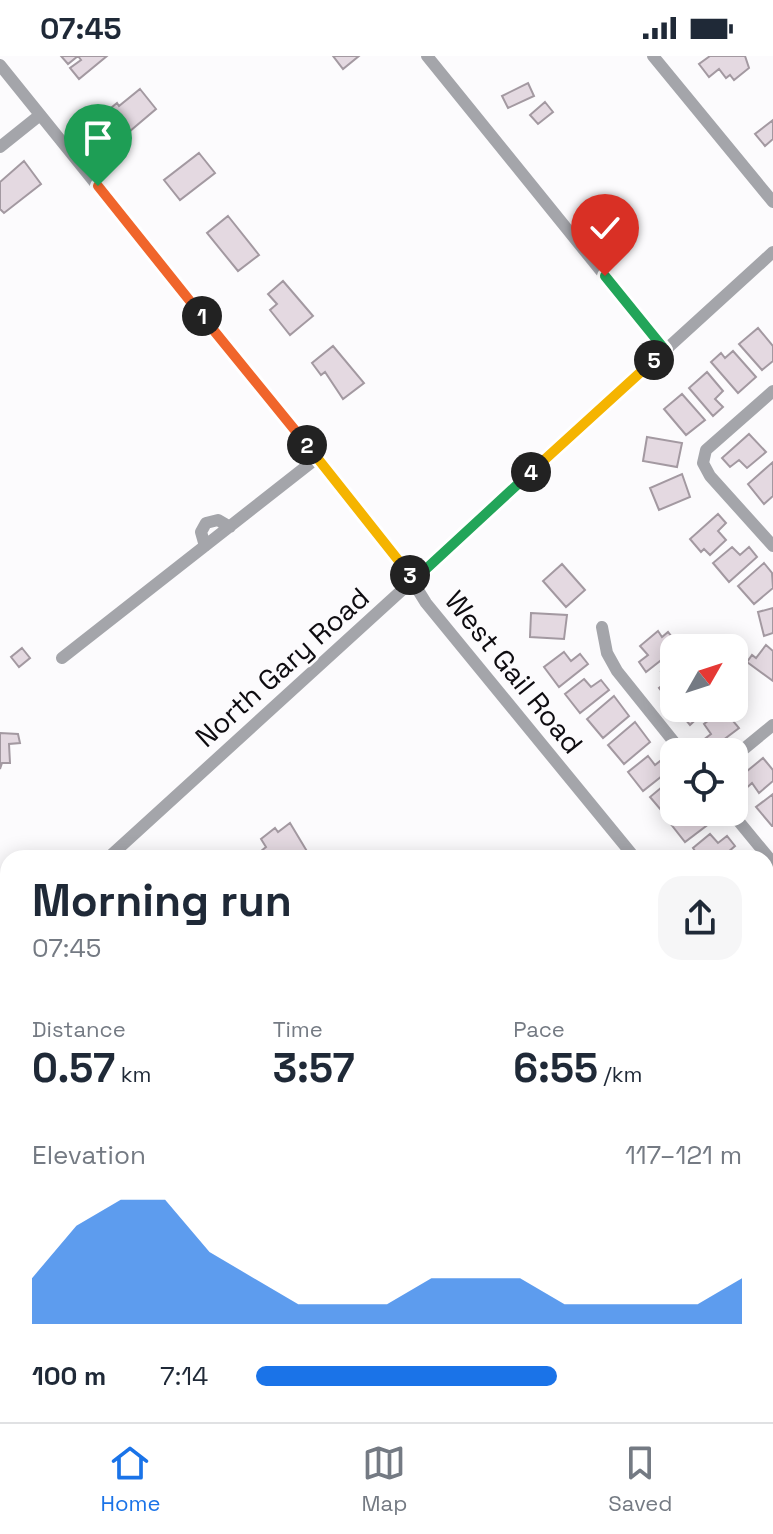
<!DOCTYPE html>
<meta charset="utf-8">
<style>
:root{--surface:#fff;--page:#f6f6f7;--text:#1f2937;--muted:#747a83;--line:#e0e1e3;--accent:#1a73e8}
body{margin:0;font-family:"Space Grotesk",sans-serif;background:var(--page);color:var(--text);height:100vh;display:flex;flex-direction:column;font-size:30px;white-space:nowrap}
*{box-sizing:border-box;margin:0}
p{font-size:26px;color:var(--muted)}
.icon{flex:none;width:44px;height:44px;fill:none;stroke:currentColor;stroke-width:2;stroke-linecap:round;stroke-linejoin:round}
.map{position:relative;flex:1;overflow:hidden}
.sheet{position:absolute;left:0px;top:794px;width:774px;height:572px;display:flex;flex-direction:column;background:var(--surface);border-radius:24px 24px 0 0;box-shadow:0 4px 20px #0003}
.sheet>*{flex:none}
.needle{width:52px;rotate:51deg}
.tools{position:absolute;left:660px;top:578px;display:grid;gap:16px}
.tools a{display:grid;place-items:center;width:88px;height:88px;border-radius:16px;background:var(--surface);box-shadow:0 4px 20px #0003;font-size:40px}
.pin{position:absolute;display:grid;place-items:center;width:68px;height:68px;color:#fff;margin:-82px -34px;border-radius:50% 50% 50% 0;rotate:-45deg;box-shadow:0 0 8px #0007}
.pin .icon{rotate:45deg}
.km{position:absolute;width:40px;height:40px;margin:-20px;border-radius:50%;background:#222;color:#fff;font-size:22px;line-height:40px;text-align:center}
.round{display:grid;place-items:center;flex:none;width:84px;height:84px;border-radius:24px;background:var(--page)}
.head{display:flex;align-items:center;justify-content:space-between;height:136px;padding:0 32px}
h1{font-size:44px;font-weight:800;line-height:60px}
.stats{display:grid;grid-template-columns:repeat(3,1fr);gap:12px;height:136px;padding:8px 32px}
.stats div{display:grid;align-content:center}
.stats b{font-size:40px;font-weight:800}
.stats small{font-size:22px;font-weight:400}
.stats p{font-size:22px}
.chart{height:224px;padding:16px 32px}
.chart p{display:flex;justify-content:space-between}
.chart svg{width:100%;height:144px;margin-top:8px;fill:var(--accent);opacity:.7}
ul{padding:0 32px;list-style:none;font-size:26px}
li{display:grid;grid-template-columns:128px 96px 1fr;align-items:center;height:60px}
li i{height:20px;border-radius:10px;background:var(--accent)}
.status{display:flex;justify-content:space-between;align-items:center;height:56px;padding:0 40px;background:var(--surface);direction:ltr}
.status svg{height:22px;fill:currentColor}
.dock{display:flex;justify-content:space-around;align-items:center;height:112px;border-top:2px solid var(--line);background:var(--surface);font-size:22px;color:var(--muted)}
.dock a{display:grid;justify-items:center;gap:4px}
.dock .active{color:var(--accent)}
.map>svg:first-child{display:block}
.green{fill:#f5c7d2}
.building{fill:#e4d9e1;stroke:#a399a1;stroke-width:2}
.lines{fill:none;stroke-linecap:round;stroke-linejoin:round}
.minor{stroke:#a4a5aa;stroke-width:12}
.split-1-casing{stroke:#fff;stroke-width:16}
.split-2-casing{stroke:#fff;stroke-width:16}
.split-3-casing{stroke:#fff;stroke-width:16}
.split-4-casing{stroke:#fff;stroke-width:16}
.split-5-casing{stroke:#fff;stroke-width:16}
.split-6-casing{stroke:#fff;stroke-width:16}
.split-1{stroke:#f0652b;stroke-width:10}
.split-2{stroke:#f0652b;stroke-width:10}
.split-3{stroke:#f5b400;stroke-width:10}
.split-4{stroke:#22a559;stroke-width:10}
.split-5{stroke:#f5b400;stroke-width:10}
.split-6{stroke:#22a559;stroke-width:10}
.labels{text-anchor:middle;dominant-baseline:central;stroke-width:6;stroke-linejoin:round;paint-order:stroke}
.street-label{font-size:28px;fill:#0e0c10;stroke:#fcfbfd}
</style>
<div class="status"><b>07:45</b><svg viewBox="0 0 49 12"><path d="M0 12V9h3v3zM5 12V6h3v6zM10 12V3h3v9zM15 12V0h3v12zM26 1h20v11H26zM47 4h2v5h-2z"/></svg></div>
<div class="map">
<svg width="773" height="1366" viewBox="0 0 773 1366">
<rect width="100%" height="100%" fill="#fcfbfd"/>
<path class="green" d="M 773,1183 L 773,1366 L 691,1366 L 685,1358 L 766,1358 L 766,1190 Z"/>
<path class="building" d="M 61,0 L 107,0 L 79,23 L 70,12 L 81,4 L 78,0 L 68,8 Z
M 333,0 L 359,0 L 343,13 Z
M 710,0 L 745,0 L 749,12 L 734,24 L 730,19 L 726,22 L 719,13 L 709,21 L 699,8 Z
M 528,27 L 534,40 L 508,52 L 502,40 Z
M 140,33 L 156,53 L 123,81 L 106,56 L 117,47 L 119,50 Z
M 545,46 L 553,56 L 538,68 L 530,59 Z
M 773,64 L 773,83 L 765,90 L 755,78 Z
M 199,97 L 215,117 L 180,144 L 164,124 Z
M 24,105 L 41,128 L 4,157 L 0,153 L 0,126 Z
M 228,160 L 259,199 L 238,215 L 207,177 Z
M 283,225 L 313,260 L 290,279 L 270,254 L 277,248 L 268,238 Z
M 758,272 L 773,290 L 773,305 L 762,314 L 739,288 Z
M 333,290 L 364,327 L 343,343 L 325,316 L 321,319 L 312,307 Z
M 733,295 L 756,321 L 738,337 L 711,306 L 721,297 L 725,302 Z
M 707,316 L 723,335 L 715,343 L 723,351 L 713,360 L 689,332 Z
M 682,338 L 705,364 L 686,379 L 664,353 Z
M 749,378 L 766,396 L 747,412 L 739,404 L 730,411 L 722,402 Z
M 647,381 L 682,387 L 677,411 L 643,405 Z
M 773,406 L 773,440 L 764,448 L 748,428 Z
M 682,418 L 690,441 L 659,454 L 650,432 Z
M 718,458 L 726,467 L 718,475 L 726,484 L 710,499 L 704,493 L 701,496 L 690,483 Z
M 732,491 L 740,499 L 749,491 L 757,501 L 729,526 L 713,507 Z
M 764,507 L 772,517 L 773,532 L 754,548 L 738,530 Z
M 562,508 L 585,534 L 566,551 L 543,525 Z
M 773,552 L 773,577 L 764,580 L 758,556 Z
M 531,557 L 567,559 L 564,583 L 530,581 Z
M 658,575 L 662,581 L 668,576 L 679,590 L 646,616 L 639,606 L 648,599 L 640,590 Z
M 766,589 L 773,595 L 773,625 L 747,606 L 752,599 L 756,602 Z
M 22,592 L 30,602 L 19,611 L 11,601 Z
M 564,596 L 571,605 L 580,598 L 588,608 L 559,631 L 544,611 Z
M 674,605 L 674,636 L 667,642 L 659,632 L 668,625 L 661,616 Z
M 584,623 L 591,631 L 601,624 L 609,634 L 580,657 L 565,638 Z
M 614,640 L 629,660 L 603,682 L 587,663 Z
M 676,652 L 708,652 L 690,669 Z
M 723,653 L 739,672 L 710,694 L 702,685 L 711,678 L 704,668 Z
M 635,666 L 650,686 L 624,708 L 608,689 Z
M 0,677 L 18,678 L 20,687 L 9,688 L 10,707 L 2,707 L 0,713 Z
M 648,700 L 655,709 L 664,702 L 672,712 L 643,735 L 628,716 Z
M 763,702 L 773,714 L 773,725 L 759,737 L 752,727 L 743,735 L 735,725 Z
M 674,721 L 674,754 L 666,760 L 650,741 Z
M 773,738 L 773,770 L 772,770 L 756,751 Z
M 685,756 L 693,756 L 697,761 L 708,756 L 714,764 L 685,786 L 670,767 Z
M 290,767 L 308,797 L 301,802 L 279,802 L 276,799 L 265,802 L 260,796 L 266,791 L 261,783 L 275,772 L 278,776 Z
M 710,778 L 718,787 L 727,780 L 735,790 L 721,802 L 696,802 L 697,798 L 693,792 Z
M 773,856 L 773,888 L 771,890 L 766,885 L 766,862 Z
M 494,1358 L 527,1358 L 531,1362 L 526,1366 L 518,1366 L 514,1362 L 509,1366 L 501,1366 Z
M 600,1358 L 640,1358 L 633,1366 L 609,1366 Z"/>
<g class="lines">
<path class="minor" d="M 427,0 L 665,294
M 653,0 L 773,146
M 0,9 L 400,505 L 426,547 L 635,802
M 0,91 L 40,59
M 773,335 L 706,394 L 703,407 L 710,420 L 773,490
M 205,490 L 201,476 L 206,467 L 218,464 L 230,471
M 602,571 L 607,597 L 617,615 L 682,696
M 62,602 L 317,402
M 734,701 L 773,669
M 731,756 L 773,807
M 108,802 L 773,196
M 0,900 L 8,892
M 766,962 L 773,971
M 766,1046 L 773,1039
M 766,1103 L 773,1098
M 416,1366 L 425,1358
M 555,1366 L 564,1358"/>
</g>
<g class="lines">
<g class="split-1-casing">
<path id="split-1" d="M 98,130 L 202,260"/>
</g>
<g class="split-2-casing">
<path id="split-2" d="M 202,260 L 307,389"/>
</g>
<g class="split-3-casing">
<path id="split-3" d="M 307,389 L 410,519"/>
</g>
<g class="split-4-casing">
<path id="split-4" d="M 410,519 L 413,525 L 531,416"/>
</g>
<g class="split-5-casing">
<path id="split-5" d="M 531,416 L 654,304"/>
</g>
<g class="split-6-casing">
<path id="split-6" d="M 605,220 L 665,294 L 654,304"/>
</g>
<use href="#split-1" class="split-1"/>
<use href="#split-2" class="split-2"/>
<use href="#split-3" class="split-3"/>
<use href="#split-4" class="split-4"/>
<use href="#split-5" class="split-5"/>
<use href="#split-6" class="split-6"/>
</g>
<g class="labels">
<g class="street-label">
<text transform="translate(282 611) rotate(-42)">North Gary Road</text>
<text transform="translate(514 616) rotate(51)">West Gail Road</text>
</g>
</g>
</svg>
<div class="tools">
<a><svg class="needle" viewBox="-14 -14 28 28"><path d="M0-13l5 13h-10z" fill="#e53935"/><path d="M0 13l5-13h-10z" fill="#747a83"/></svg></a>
<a><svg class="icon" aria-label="locate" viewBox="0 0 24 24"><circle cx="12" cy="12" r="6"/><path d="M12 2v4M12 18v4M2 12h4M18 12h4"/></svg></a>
</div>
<div class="pin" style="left:98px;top:130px;background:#1e9e55"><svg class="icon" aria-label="arrive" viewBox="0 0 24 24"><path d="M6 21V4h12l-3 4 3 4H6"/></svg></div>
<div class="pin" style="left:605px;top:220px;background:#d93025"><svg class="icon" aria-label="check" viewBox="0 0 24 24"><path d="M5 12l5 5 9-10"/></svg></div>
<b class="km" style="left:202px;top:260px">1</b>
<b class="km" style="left:307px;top:389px">2</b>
<b class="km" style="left:410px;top:519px">3</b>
<b class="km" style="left:531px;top:416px">4</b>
<b class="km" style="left:654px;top:304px">5</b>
<section class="sheet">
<div class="head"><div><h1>Morning run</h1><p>07:45</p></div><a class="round"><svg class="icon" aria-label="share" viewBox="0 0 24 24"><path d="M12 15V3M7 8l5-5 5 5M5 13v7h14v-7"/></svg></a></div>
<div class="stats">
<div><p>Distance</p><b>0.57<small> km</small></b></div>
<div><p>Time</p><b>3:57</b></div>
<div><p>Pace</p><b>6:55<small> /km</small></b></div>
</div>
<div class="chart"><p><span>Elevation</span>117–121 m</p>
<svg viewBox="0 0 160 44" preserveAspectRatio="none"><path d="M0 44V30L10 14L20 6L30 6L40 22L50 30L60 38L70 38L80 38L90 30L100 30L110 30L120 38L130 38L140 38L150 38L160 30V44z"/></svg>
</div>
<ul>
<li><b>100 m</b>7:14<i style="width:62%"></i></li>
</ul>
</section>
</div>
<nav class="dock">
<a class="active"><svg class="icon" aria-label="home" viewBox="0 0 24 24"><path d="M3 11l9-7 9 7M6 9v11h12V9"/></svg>Home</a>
<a><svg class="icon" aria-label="map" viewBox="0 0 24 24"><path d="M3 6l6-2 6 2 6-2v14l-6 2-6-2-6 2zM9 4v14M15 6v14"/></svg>Map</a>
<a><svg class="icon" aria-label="saved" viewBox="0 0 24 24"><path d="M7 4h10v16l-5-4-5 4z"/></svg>Saved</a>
</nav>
